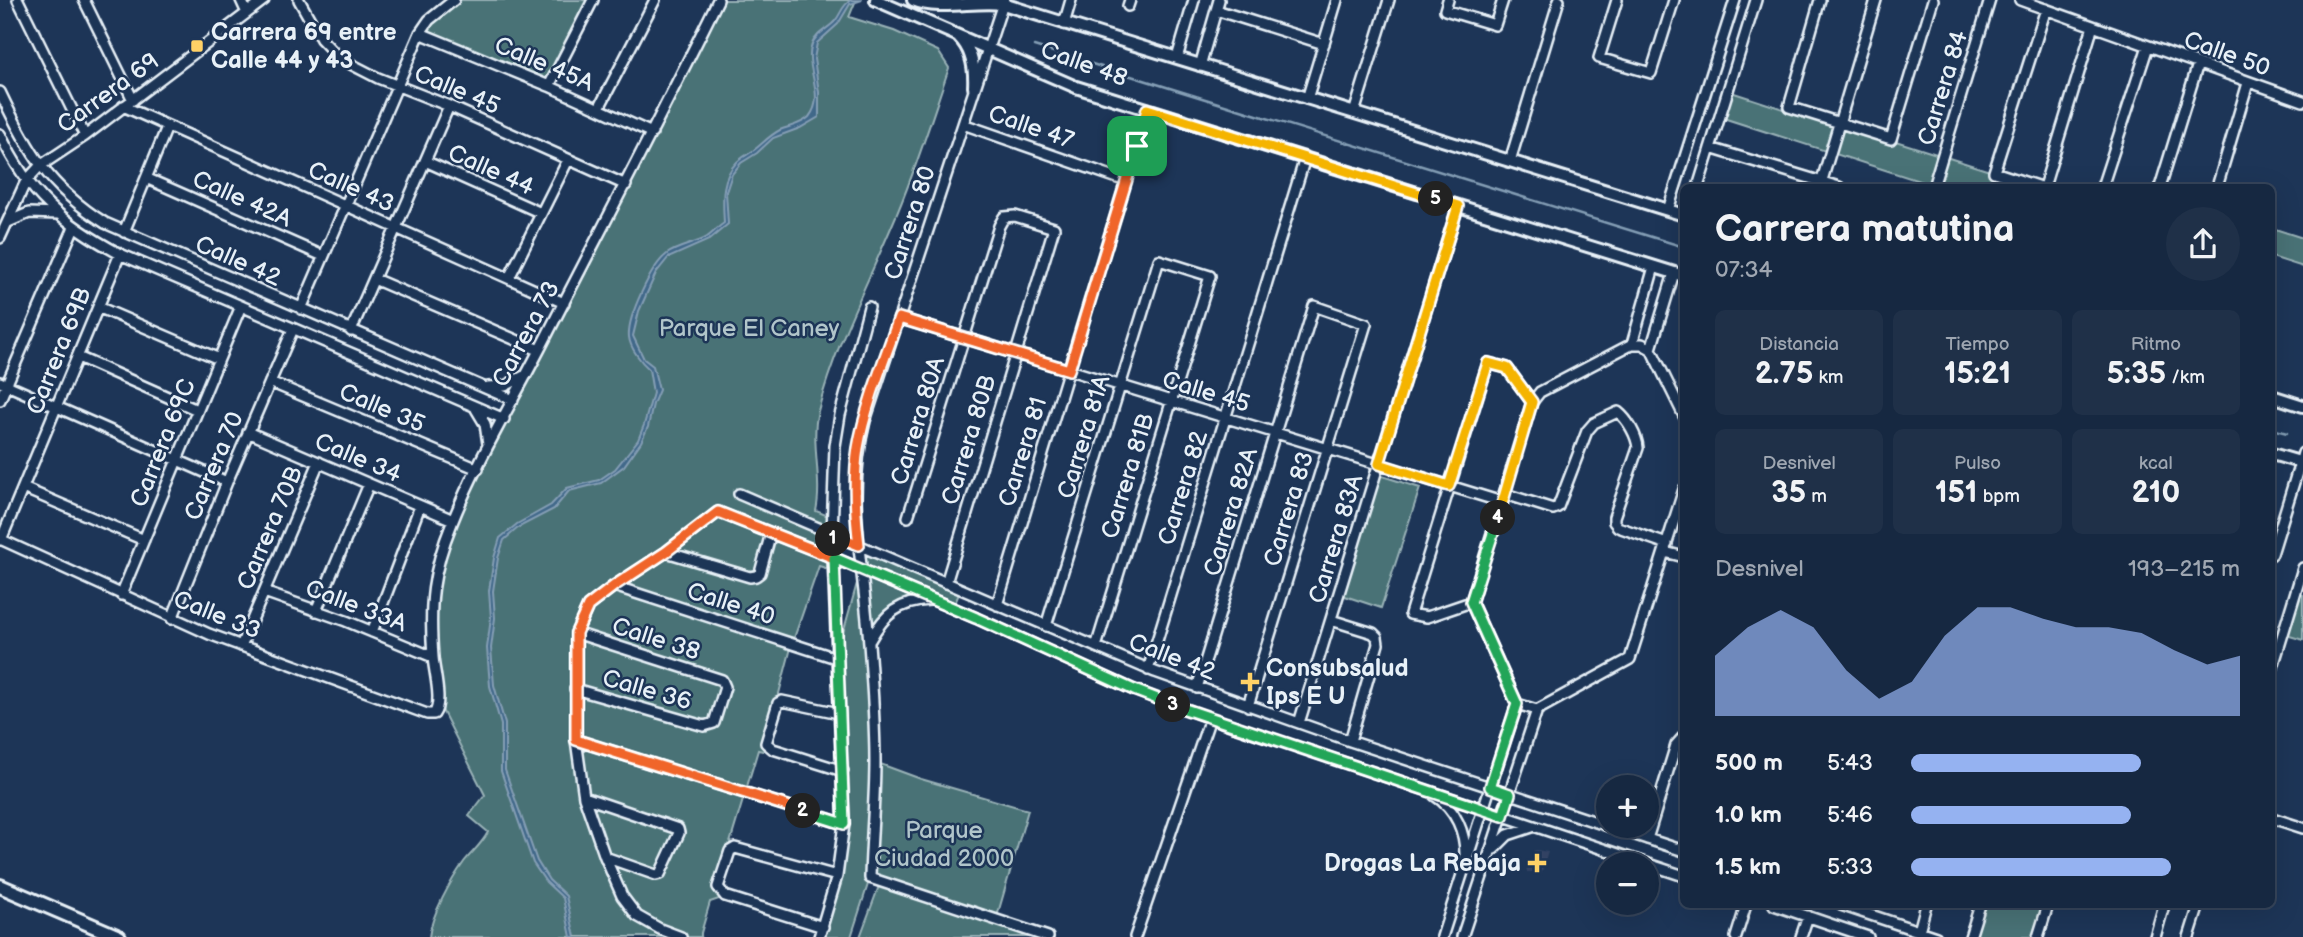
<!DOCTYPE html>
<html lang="es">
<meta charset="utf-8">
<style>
:root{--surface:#162841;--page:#1f3048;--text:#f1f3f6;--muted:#9ea6b1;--line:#35445a;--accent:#95b2f1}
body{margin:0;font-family:"Balsamiq Sans",sans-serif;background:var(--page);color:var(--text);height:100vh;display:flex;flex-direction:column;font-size:26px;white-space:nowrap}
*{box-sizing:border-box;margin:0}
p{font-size:23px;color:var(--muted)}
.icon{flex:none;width:38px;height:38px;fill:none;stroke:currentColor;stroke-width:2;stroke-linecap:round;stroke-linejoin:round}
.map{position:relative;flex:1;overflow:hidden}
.drawer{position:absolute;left:1680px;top:184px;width:595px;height:724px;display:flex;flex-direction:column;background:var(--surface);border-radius:10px;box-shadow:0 7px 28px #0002,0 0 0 2px var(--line)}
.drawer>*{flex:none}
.fabs{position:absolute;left:1596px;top:775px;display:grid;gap:14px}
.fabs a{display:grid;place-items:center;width:63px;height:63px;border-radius:50%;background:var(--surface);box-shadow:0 7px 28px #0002,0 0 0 2px var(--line);font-size:35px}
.pin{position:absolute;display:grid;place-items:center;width:60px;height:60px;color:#fff;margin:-30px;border-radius:14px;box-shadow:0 4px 10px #0006}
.km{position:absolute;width:35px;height:35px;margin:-18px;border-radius:50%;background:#222;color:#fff;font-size:19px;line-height:35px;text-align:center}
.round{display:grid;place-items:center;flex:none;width:74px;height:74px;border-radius:37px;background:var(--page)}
.headline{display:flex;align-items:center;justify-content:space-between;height:119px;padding:0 35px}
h1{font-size:38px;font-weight:600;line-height:52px}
.stats{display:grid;grid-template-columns:repeat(3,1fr);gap:10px;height:119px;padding:7px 35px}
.stats div{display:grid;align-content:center;border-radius:10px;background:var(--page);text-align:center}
.stats b{font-size:30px;font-weight:600}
.stats small{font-size:19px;font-weight:400}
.stats p{font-size:19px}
.chart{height:196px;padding:14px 35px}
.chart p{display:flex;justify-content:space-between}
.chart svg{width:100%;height:126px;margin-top:7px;fill:var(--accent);opacity:.7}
ul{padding:0 35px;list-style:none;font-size:23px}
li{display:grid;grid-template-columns:112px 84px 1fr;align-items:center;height:52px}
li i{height:18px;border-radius:9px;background:var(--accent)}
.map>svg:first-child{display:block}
.built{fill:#314264}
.green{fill:#4a7276;stroke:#99b2b7;stroke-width:2}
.water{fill:#416789;stroke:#849eb5;stroke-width:2}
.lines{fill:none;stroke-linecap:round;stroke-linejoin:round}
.stream{stroke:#849eb5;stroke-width:2.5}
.minor-casing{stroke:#e8f1f8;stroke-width:14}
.major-casing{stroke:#e8f1f8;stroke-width:16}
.highway-casing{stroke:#e8f1f8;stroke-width:18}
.minor{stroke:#1d3557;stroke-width:9}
.major{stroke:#1d3557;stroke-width:10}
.highway{stroke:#1d3557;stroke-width:12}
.split-1-casing{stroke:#fff;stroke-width:14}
.split-2-casing{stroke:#fff;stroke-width:14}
.split-3-casing{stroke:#fff;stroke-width:14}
.split-4-casing{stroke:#fff;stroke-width:14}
.split-5-casing{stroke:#fff;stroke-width:14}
.split-6-casing{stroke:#fff;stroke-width:14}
.split-1{stroke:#f0652b;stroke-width:9}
.split-2{stroke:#f0652b;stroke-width:9}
.split-3{stroke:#22a559;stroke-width:9}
.split-4{stroke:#22a559;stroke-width:9}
.split-5{stroke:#f5b400;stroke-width:9}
.split-6{stroke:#f5b400;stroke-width:9}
.poi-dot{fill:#ffd166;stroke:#1d3557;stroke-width:2.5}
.labels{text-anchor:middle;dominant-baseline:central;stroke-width:5;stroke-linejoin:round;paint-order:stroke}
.poi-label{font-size:24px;font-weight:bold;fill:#e8f1f8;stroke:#1d3557;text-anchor:start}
.street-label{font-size:24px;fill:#e8f1f8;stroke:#1d3557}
.park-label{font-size:24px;fill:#b1c5ca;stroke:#1d3557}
</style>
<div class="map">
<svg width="2303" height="937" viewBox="0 0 2303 937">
<rect width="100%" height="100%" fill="#1d3557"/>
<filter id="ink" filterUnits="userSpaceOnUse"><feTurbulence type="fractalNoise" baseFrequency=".0143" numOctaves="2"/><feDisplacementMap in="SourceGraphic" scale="14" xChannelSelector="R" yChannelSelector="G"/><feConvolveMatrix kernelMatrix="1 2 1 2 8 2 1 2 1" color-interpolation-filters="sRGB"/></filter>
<g filter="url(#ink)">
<path class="built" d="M 1537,850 L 1548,852 L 1541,875 L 1527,872 L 1526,866 L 1533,860 L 1533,851 Z"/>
<path class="green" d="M 454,0 L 593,0 L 549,86 L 420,33 Z
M 718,0 L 856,0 L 849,17 L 894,31 L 938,51 L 949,68 C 931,120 915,173 893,223 C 867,285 835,345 818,411 C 810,443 823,479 816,511 L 833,518 L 835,571 L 819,566 L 792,644 L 766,743 L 763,751 L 758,750 L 730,843 L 721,893 L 719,899 L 710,902 L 701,933 L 701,937 L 429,937 C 431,916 451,880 464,862 C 472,852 482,844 488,832 L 469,816 L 485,795 L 438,702 L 431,609 L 453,520 Z
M 1728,91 L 1783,109 L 1789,107 L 2040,187 L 1938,187 L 1720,117 Z
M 2272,228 L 2303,238 L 2303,267 L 2272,257 Z
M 1376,474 L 1420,488 L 1381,608 L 1339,594 Z
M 859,546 L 961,589 L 953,608 L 933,600 L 894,610 L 869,642 L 875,762 L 921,779 L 1028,810 L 996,920 L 870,878 L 851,937 L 819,937 L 844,824 L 836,658 L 861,569 Z
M 2295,593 L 2303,595 L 2303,640 L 2283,634 Z
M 879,886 L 1036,937 L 860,937 Z
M 1980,905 L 2048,905 L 2038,937 L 1970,937 Z"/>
<path class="water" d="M 851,0 L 862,0 L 850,4 L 838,24 L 817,43 L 814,59 L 819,92 L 819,117 L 800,128 L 773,138 L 757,153 L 741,163 L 732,174 L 726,192 L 728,224 L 709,240 L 668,258 L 656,273 L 639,311 L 633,336 L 644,359 L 653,366 L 659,390 L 653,404 L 648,427 L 641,442 L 624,466 L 601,483 L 569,491 L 554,509 L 519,527 L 504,540 L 498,558 L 493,591 L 495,618 L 491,648 L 494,685 L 505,724 L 505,770 L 537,861 L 549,880 L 566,896 L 575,937 L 571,937 L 563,898 L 546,882 L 533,863 L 501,771 L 501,725 L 490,686 L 487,648 L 491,618 L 489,591 L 494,558 L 500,538 L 517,524 L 551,505 L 567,488 L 599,480 L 615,469 L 623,459 L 638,440 L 644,425 L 653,393 L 649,369 C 641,362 630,348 629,337 C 627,318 651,266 667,254 C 678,246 695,244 707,237 C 713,233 718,227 724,223 C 723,201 720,179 737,162 C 742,157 749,154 754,150 C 763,143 770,135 780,130 C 789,126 801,125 809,117 C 827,95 803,67 812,44 C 816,33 828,29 835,21 C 841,14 842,5 851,0 Z"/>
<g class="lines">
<path class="stream" d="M 1034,46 L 1684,247
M 2272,429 L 2287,433"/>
<g class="minor-casing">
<path id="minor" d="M 18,0 L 85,136
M 84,0 L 133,100
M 241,0 L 247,13
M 299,0 L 321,39 L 339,58 L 378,78 L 449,106 L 626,185
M 1004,0 L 865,421 C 845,500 864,565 869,644 C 872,682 875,722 875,761 C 875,800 871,839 870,878 L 1048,937
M 1448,0 L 1445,10 L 1495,25 L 1503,0
M 1617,0 L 1599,58 L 1651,73 L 1674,0
M 1820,0 L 1789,107 L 1891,139 L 1933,0
M 2020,0 L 2303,101
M 1128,6 L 1130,0
M 1216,10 L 1324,44
M 1064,24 L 1071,0
M 420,33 L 549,86 L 652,133
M 1177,58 L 1194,0
M 1200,66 L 1219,0
M 549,86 L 593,0
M 0,92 C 28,151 48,187 105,223 L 513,400
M 1307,99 L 1337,0
M 123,106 L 564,303
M 599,108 L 655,0
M 1354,113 L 1389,0
M 963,124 L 1126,181
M 0,134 C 28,194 62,223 120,254 L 504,419
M 1710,148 L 1839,187
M 425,161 L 541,213
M 1510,161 L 1559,0
M 146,178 L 323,256
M 1698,187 L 1756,0
M 1820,187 L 1876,0
M 1933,187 L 1990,0
M 2040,187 L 1994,172 L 2046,9
M 2044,187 L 2093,26
M 2102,187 L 2148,46
M 2160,187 L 2198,64
M 2217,187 L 2248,83
M 1668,210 L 1735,0
M 8,222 L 29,213 L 58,214
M 124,232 L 167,127
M 0,238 L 26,181 L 40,166 L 85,136 L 264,0
M 509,278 L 568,160
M 374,279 L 539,350
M 98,307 L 219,359
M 301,309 L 420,33 L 429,20 L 454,0
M 899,318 L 1502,502
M 351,331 L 449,106
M 1632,344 L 1654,267
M 1651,349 L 1674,273
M 78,357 L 197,410
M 0,382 L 227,482
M 270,382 L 478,469
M 488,387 L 505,386 L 524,376
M 0,400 L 74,227
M 476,409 L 485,424 L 488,444
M 248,432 L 453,520
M 23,488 L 144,540
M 739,494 L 1155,672 L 1350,741 L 1684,851
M 1505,494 L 1553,509 L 1558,507 L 1587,431 L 1594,423 L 1618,412 C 1628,420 1637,436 1638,448 L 1614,517 L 1614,522 L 1618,527 L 1667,544
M 908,517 L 999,226 L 1004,217 L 1015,216 L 1054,228 L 946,583
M 0,539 L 209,634 L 427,714 L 434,714 C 443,702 434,672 433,657 C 429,604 432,572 452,523 C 477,460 514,400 545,339 C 603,226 662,114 718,0
M 1,540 L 120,254
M 666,552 L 750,577 L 756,576 L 760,573 L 771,533
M 1665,552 L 1684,557
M 2272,554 L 2303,453
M 614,586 L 836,658
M 264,592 L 346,621 L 433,657
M 121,595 L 241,306
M 1471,602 L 1427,617 L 1410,614 L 1488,363 L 1507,368 L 1532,402
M 997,605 L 1148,109
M 316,611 L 369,484
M 172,619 L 227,482 L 293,329
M 1331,620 L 1373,633 L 1377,637 L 1378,644 L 1350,741
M 1046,626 L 1159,260 L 1210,276 L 1096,647
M 372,632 L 420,506
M 870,640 C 885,613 899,602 930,600
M 241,646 L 319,462
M 1148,670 L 1305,158
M 2272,670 L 2303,568
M 1197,688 L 1314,306 L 1366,324 L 1248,706
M 575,689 L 704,726 L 714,723 L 725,687 L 722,680 L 576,633
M 1537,710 L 1517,704 L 1471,602 L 1532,402 L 1540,392 L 1632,344 L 1642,344 L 1651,349 L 1684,416
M 839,713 L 782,701 L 778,703 L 766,743 L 773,749 L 843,771
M 1299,723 L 1458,206
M 576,740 L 844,824
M 1434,795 C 1456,809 1466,833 1465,858
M 584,797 L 678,829 L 679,833 L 660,874 L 656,875 L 605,857
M 2272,818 L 2303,828
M 1647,839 L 1676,745 L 1684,736
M 1494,849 L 1508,835 L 1532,827
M 1774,905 L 1868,937
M 1841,905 L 1936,937
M 823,927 L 725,896 L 718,887 L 730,851 L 735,848 L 837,876
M 1919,931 L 1926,905
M 681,937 L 660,929 L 637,916 L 622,896 L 605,857 L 584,797 L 576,740 L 576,633 L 588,606 L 614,586 L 666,552 L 718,512 L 834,558 L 976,618 L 1134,690 L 1210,718 L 1684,876
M 819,937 L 837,876 L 844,824 L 832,534 L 835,446 L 840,415 L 869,307
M 1135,937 L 1210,718
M 1442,937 L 1517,704
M 1462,937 L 1537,710 L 1630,659 L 1684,489
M 1736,937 L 1746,905
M 1801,937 L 1808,916
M 1970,937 L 1980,905
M 2038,937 L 2048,905
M 2155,937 L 2164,905
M 2189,937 L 2199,905"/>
</g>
<g class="major-casing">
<path id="major" d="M 876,0 L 1076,87 L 1684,276
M 913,0 C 941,11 974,0 1003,4 L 1684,215
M 959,37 C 972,50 975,69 974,87
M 2272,396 L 2303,406
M 2272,454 L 2303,463"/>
</g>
<g class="highway-casing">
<path id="highway" d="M 0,886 L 119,937"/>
</g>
<use href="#minor" class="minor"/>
<use href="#major" class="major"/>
<use href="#highway" class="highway"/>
</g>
</g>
<g class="lines" filter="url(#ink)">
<g class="split-1-casing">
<path id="split-1" d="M 833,539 L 832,534 L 859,545 C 855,513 853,481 858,448 C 865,406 885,358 899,318 L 1069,370 L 1137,146"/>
</g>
<g class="split-2-casing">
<path id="split-2" d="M 803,811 L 576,740 L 576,633 L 588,606 L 614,586 L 666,552 L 718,512 L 834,558 L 833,539"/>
</g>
<g class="split-3-casing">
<path id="split-3" d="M 803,811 L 844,824 L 834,558 L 976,618 L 1134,690 L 1173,705"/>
</g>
<g class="split-4-casing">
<path id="split-4" d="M 1173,705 L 1503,816 L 1510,794 L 1490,787 L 1517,704 L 1471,602 L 1498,518"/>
</g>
<g class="split-5-casing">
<path id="split-5" d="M 1436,199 L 1458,206 L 1379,464 L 1449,486 L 1488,363 L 1507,368 L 1532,402 L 1498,518"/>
</g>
<g class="split-6-casing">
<path id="split-6" d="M 1137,146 L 1147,109 L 1436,199"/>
</g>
<use href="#split-1" class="split-1"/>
<use href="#split-2" class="split-2"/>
<use href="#split-3" class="split-3"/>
<use href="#split-4" class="split-4"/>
<use href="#split-5" class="split-5"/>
<use href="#split-6" class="split-6"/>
</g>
<g class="poi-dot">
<rect x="190" y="39" width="14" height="14" rx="3.5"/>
<path d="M1246.5 671.5h7v7h7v7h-7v7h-7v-7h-7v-7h7z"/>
<path d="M1533.5 852.5h7v7h7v7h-7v7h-7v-7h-7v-7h7z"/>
</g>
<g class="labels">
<g class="poi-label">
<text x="211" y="32">Carrera 69 entre<tspan x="211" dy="28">Calle 44 y 43</tspan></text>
<text x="1266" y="668">Consubsalud<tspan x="1266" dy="28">Ips E U</tspan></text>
<text x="1521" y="863" text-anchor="end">Drogas La Rebaja</text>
</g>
<g class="street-label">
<text transform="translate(2227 54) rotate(20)">Calle 50</text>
<text transform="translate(544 64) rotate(23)">Calle 45A</text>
<text transform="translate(1084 64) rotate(20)">Calle 48</text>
<text transform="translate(1943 88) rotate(-73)">Carrera 84</text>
<text transform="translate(457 90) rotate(23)">Calle 45</text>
<text transform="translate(108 93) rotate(-36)">Carrera 69</text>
<text transform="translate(1031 127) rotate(19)">Calle 47</text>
<text transform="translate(491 170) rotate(24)">Calle 44</text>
<text transform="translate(351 187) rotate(24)">Calle 43</text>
<text transform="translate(242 199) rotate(24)">Calle 42A</text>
<text transform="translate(910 223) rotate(-72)">Carrera 80</text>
<text transform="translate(238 261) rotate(24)">Calle 42</text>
<text transform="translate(526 334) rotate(-62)">Carrera 73</text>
<text transform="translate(59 351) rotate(-68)">Carrera 69B</text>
<text transform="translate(1206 392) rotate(17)">Calle 45</text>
<text transform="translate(382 408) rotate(23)">Calle 35</text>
<text transform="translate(918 421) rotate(-73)">Carrera 80A</text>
<text transform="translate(1084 437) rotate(-73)">Carrera 81A</text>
<text transform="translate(969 440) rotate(-73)">Carrera 80B</text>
<text transform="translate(163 443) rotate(-68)">Carrera 69C</text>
<text transform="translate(1023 452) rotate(-73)">Carrera 81</text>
<text transform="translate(358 458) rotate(23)">Calle 34</text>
<text transform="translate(214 466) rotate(-67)">Carrera 70</text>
<text transform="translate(1128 476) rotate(-73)">Carrera 81B</text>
<text transform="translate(1183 488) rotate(-73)">Carrera 82</text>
<text transform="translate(1289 509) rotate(-73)">Carrera 83</text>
<text transform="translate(1231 512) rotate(-73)">Carrera 82A</text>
<text transform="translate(270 528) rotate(-67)">Carrera 70B</text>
<text transform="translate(1336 539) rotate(-73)">Carrera 83A</text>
<text transform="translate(731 604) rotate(18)">Calle 40</text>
<text transform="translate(356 606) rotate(21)">Calle 33A</text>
<text transform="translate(217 615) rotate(22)">Calle 33</text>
<text transform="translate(656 639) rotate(18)">Calle 38</text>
<text transform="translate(1172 657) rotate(21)">Calle 42</text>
<text transform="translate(647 690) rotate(16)">Calle 36</text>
</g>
<g class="park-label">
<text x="749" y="328">Parque El Caney</text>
<text x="944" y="830">Parque<tspan x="944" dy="28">Ciudad 2000</tspan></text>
</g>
</g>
</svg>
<div class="fabs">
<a>+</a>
<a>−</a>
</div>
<div class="pin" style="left:1137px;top:146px;background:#1e9e55"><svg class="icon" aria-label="arrive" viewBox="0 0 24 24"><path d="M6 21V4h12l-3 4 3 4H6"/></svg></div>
<b class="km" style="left:833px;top:539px">1</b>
<b class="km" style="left:803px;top:811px">2</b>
<b class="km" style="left:1173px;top:705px">3</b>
<b class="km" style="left:1498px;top:518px">4</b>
<b class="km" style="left:1436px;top:199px">5</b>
<section class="drawer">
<div class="headline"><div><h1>Carrera matutina</h1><p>07:34</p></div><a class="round"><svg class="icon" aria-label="share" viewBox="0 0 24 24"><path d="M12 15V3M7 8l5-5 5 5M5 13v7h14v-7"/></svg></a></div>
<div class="stats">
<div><p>Distancia</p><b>2.75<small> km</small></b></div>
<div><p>Tiempo</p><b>15:21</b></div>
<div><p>Ritmo</p><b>5:35<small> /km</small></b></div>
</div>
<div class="stats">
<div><p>Desnivel</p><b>35<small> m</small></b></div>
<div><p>Pulso</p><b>151<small> bpm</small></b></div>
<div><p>kcal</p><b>210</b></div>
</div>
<div class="chart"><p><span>Desnivel</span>193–215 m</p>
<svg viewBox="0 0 160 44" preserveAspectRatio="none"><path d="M0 44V23L10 13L20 7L30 13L40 28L50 38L60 32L70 16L80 6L90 6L100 10L110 13L120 13L130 15L140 21L150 26L160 23V44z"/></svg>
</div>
<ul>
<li><b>500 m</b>5:43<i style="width:70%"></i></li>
<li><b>1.0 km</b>5:46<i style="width:67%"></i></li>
<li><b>1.5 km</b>5:33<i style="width:79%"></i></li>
</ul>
</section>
</div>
